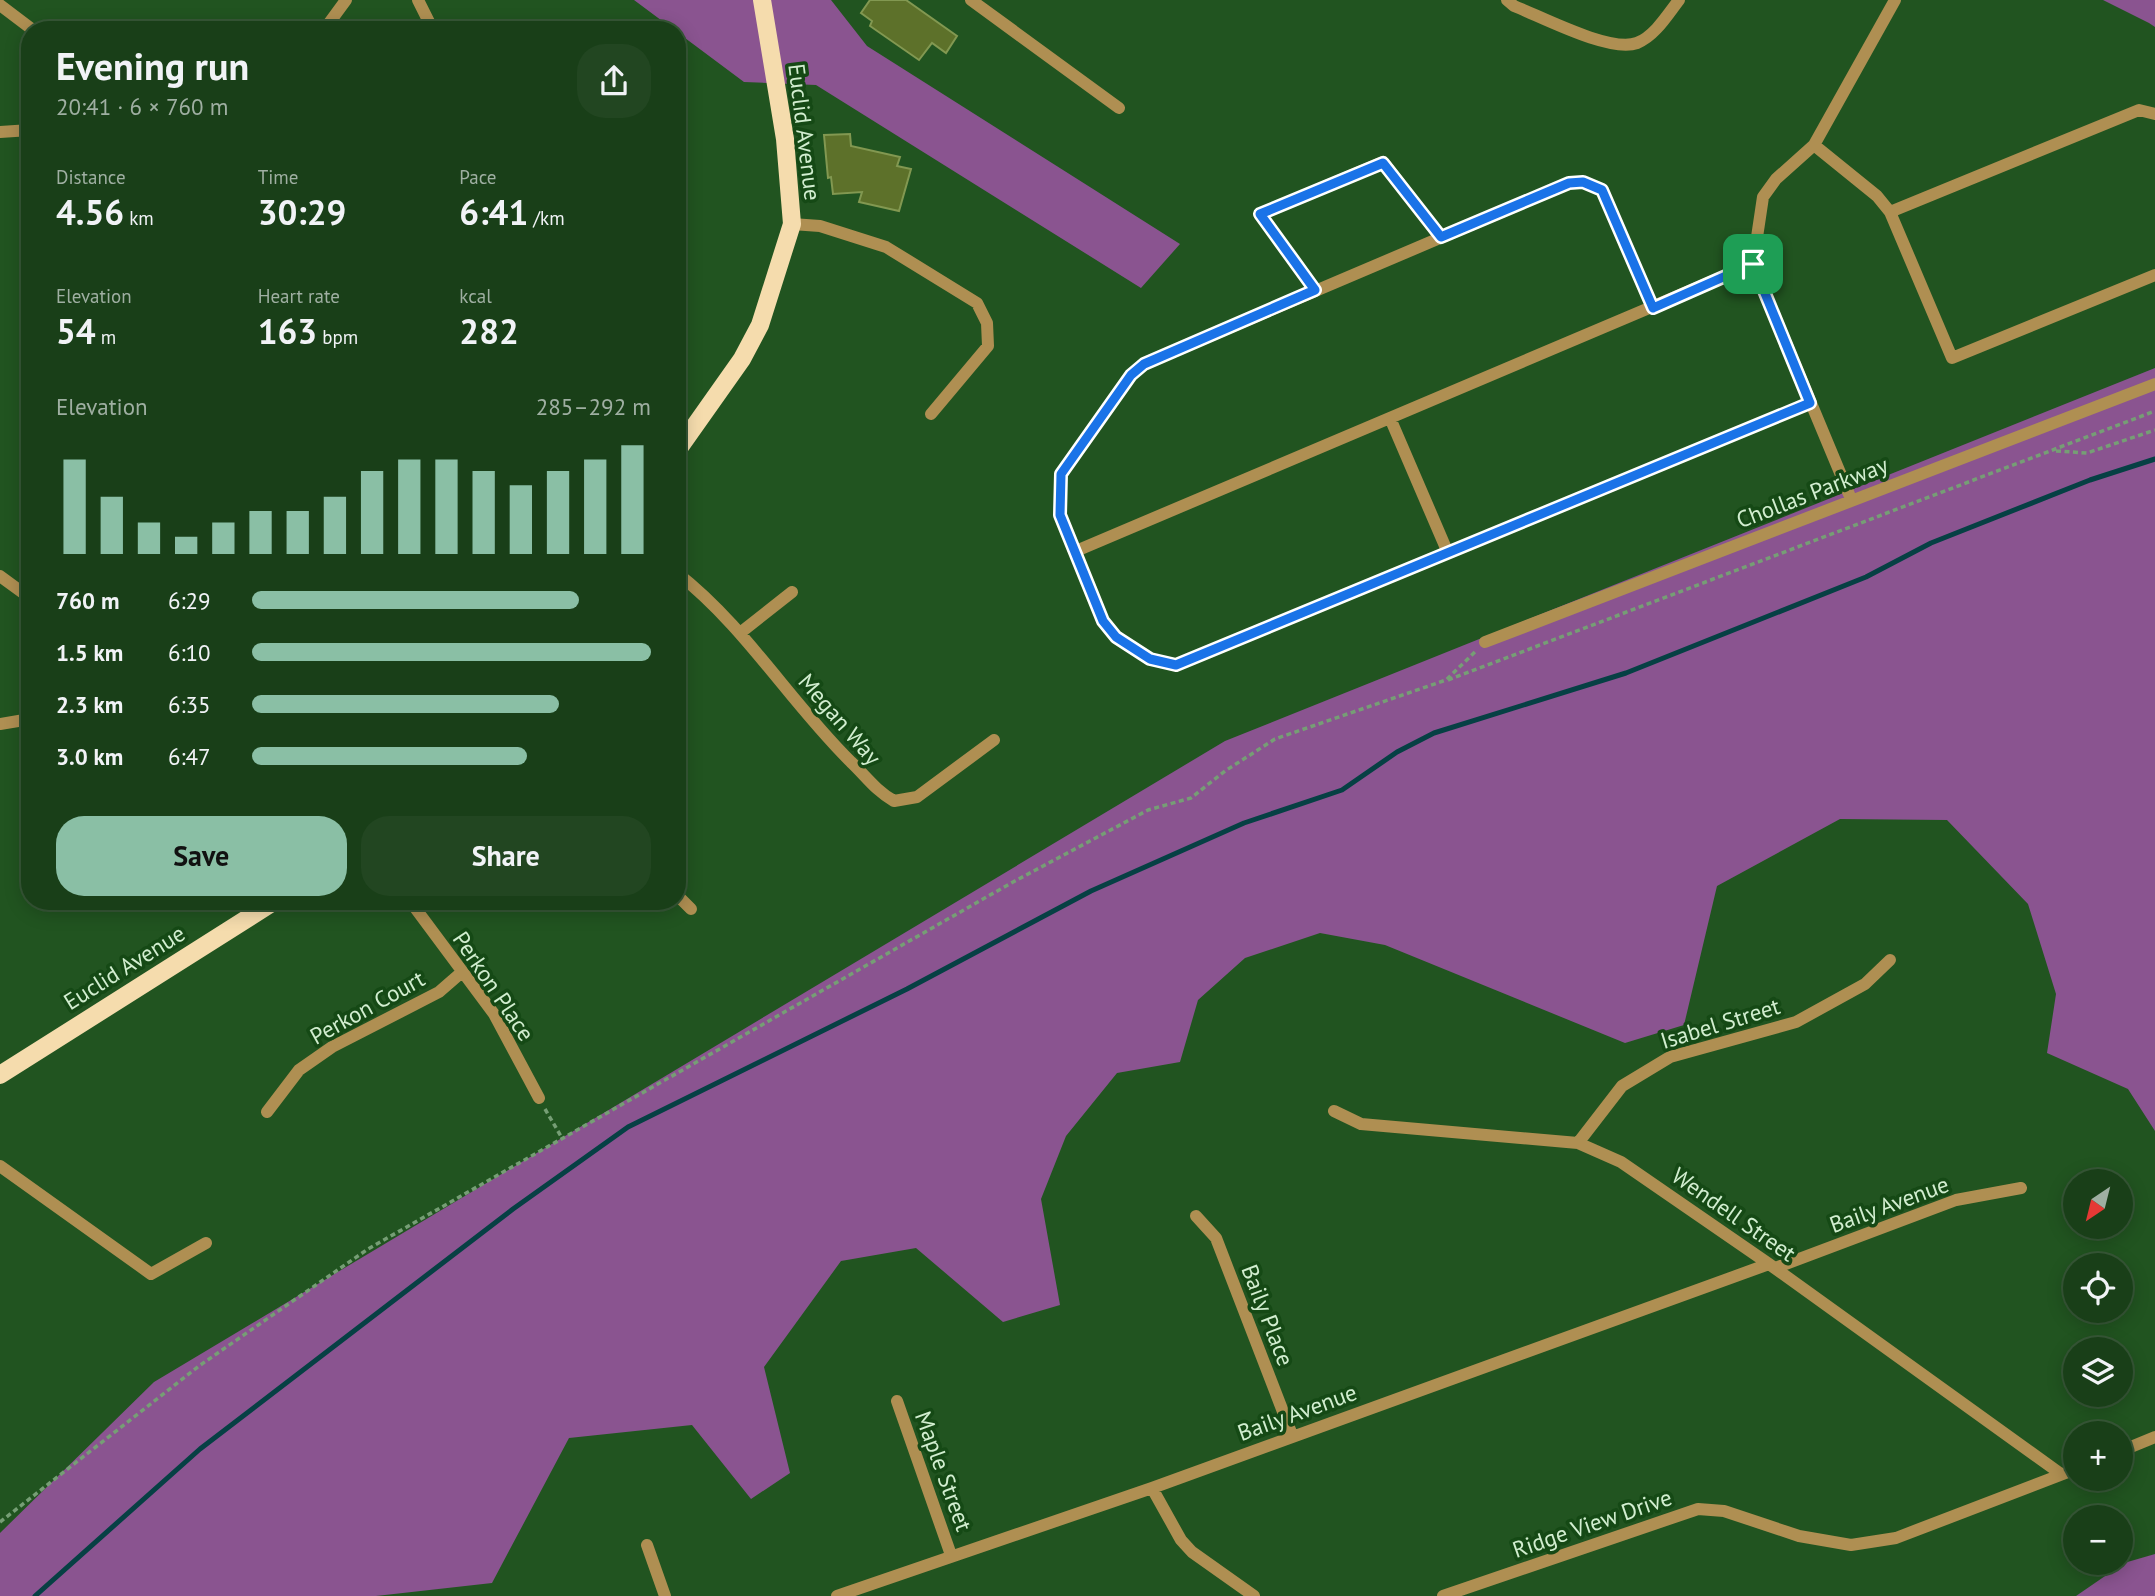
<!DOCTYPE html>
<meta charset="utf-8">
<style>
:root{--surface:#193f18;--page:#224621;--text:#f1f3f6;--muted:#9fafa2;--line:#375837;--accent:#8abfa5}
body{margin:0;font-family:"PT Sans",sans-serif;background:var(--page);color:var(--text);height:100vh;display:flex;flex-direction:column;font-size:26px;white-space:nowrap}
*{box-sizing:border-box;margin:0}
p{font-size:23px;color:var(--muted)}
.icon{flex:none;width:38px;height:38px;fill:none;stroke:currentColor;stroke-width:2;stroke-linecap:round;stroke-linejoin:round}
.map{position:relative;flex:1;overflow:hidden}
.drawer{position:absolute;left:21px;top:21px;width:665px;height:889px;display:flex;flex-direction:column;background:var(--surface);border-radius:28px;box-shadow:0 4px 18px #0003,0 0 0 2px var(--line)}
.drawer>*{flex:none}
.needle{width:46px;rotate:215deg}
.controls{position:absolute;left:2063px;top:1169px;display:grid;gap:14px}
.controls a{display:grid;place-items:center;width:70px;height:70px;border-radius:50%;background:var(--surface);box-shadow:0 4px 18px #0003,0 0 0 2px var(--line);font-size:35px}
.pin{position:absolute;display:grid;place-items:center;width:60px;height:60px;color:#fff;margin:-30px;border-radius:14px;box-shadow:0 4px 10px #0006}
.round{display:grid;place-items:center;flex:none;width:74px;height:74px;border-radius:28px;background:var(--page)}
.overview{display:flex;align-items:center;justify-content:space-between;height:119px;padding:0 35px}
h1{font-size:38px;font-weight:700;line-height:52px}
.figures{display:grid;grid-template-columns:repeat(3,1fr);gap:10px;height:119px;padding:7px 35px}
.figures div{display:grid;align-content:center}
.figures b{font-size:35px;font-weight:700}
.figures small{font-size:19px;font-weight:400}
.figures p{font-size:19px}
.chart{height:196px;padding:14px 35px}
.chart p{display:flex;justify-content:space-between}
.chart svg{width:100%;height:126px;margin-top:7px;stroke:var(--accent);stroke-width:6}
.button{display:flex;gap:14px;margin-top:auto;padding:14px 35px}
.button a{flex:1;height:80px;border-radius:28px;background:var(--accent);color:#111;font-size:28px;font-weight:700;line-height:80px;text-align:center}
.button a+a{background:var(--page);color:var(--text)}
ul{padding:0 35px;list-style:none;font-size:23px}
li{display:grid;grid-template-columns:112px 84px 1fr;align-items:center;height:52px}
li i{height:18px;border-radius:9px;background:var(--accent)}
.map>svg:first-child{display:block}
.green{fill:#8a5490}
.lines{fill:none;stroke-linecap:round;stroke-linejoin:round}
.stream{stroke:#064044;stroke-width:5}
.building{fill:#5d712a;stroke:#829851;stroke-width:2}
.path{stroke:#769e75;stroke-width:3.5;stroke-dasharray:5 3.5;stroke-linecap:butt}
.minor{stroke:#af8f52;stroke-width:12}
.major{stroke:#f5dcad;stroke-width:18}
.route-casing{stroke:#fff;stroke-width:14}
.route{stroke:#1a73e8;stroke-width:9}
.labels{text-anchor:middle;dominant-baseline:central;stroke-width:7;stroke-linejoin:round;paint-order:stroke}
.street-label{font-size:23px;fill:#d2eed0;stroke:#154915}
</style>
<div class="map">
<svg width="2155" height="1596" viewBox="0 0 2155 1596">
<rect width="100%" height="100%" fill="#215420"/>
<path class="green" d="M 634,0 L 831,0 L 867,46 L 1180,244 L 1141,288 L 816,85 L 744,82 Z
M 2103,0 L 2155,0 L 2155,27 L 2149,23 Z
M 2155,368 L 2155,1131 L 2128,1089 L 2047,1053 L 2056,994 L 2028,904 L 1947,820 L 1840,819 L 1717,886 L 1684,1025 L 1625,1043 L 1385,945 L 1320,933 L 1245,958 L 1198,1000 L 1180,1062 L 1117,1073 L 1066,1136 L 1041,1199 L 1060,1305 L 1003,1322 L 916,1248 L 841,1261 L 764,1367 L 790,1473 L 751,1499 L 692,1425 L 569,1438 L 492,1583 L 376,1596 L 0,1596 L 0,1533 L 154,1382 L 1225,741 Z
M 2155,1554 L 2155,1596 L 2076,1596 L 2124,1563 Z"/>
<g class="lines">
<path class="stream" d="M 35,1596 L 200,1449 L 513,1209 L 628,1127 L 907,989 L 1091,891 L 1244,823 L 1342,790 L 1397,752 L 1434,733 L 1626,673 L 1866,577 L 1931,543 L 2090,480 L 2155,459"/>
</g>
<path class="building" d="M 870,0 L 906,0 L 957,36 L 946,53 L 932,43 L 919,60 L 870,26 L 872,21 L 861,13 Z
M 850,134 L 851,146 L 900,157 L 897,166 L 911,169 L 899,211 L 859,202 L 862,192 L 833,194 L 831,177 L 828,178 L 824,135 Z"/>
<g class="lines">
<path class="path" d="M 2056,451 L 2087,453 L 2155,430
M 1448,680 L 2155,411
M 545,1109 L 562,1138
M 0,1522 L 199,1366 L 368,1249 L 1013,882 L 1148,810 L 1191,798 L 1225,771 L 1275,739 L 1446,680 L 1476,651"/>
<path class="minor" d="M 418,0 L 433,30
M 971,0 L 1119,108
M 1507,0 L 1514,6 C 1542,17 1610,53 1637,43 C 1655,36 1668,14 1679,0
M 0,5 L 33,30
M 324,30 L 346,0
M 0,132 L 30,130
M 1814,145 L 1877,196 L 1890,212 L 1952,358 L 2155,275
M 1890,212 L 2139,110 L 2155,114
M 792,224 L 820,226 L 886,247 L 977,303 L 987,323 L 988,346 L 931,414
M 1315,290 L 1260,214 L 1383,162 L 1441,237
M 1653,308 L 1602,190 L 1583,182 L 1569,183 L 1144,364 L 1131,375 L 1061,474 L 1060,515 L 1103,621 L 1116,637 L 1150,659 L 1176,665 L 1810,403
M 1390,418 L 1448,553
M 1851,499 L 1753,264 L 1763,197 L 1776,179 L 1814,145 L 1895,0
M 1076,551 L 1753,264
M 677,573 C 745,626 790,702 851,762 C 866,776 875,790 894,801 L 917,797 L 994,740
M 0,576 L 30,598
M 740,633 L 792,592
M 1485,642 L 2155,384
M 0,724 L 30,719
M 677,895 L 691,909
M 410,901 L 494,1014 L 539,1098
M 1334,1111 L 1361,1124 L 1578,1143 L 1621,1162 L 1769,1264 L 2061,1474
M 267,1112 L 299,1070 L 332,1047 L 439,992 L 462,972
M 1578,1143 L 1622,1086 L 1670,1057 L 1796,1022 L 1865,984 L 1890,960
M 0,1166 L 151,1274 L 206,1243
M 1196,1216 L 1216,1238 L 1292,1435
M 1775,1268 L 1956,1200 L 2021,1188
M 897,1401 L 951,1555
M 2121,1451 L 2155,1437
M 1152,1488 L 1181,1540 L 1192,1552 L 1254,1596
M 647,1545 L 665,1596
M 837,1596 L 1152,1488 L 1769,1264
M 1443,1596 L 1698,1509 L 1724,1511 L 1799,1536 L 1851,1545 L 1896,1538 L 2076,1469"/>
<path class="major" d="M 677,451 L 742,359 L 760,325 L 792,224 L 785,139 L 762,0
M 0,1075 L 275,901"/>
</g>
<g class="lines">
<g class="route-casing">
<path id="route" d="M 1383,163 L 1441,237 L 1569,183 L 1583,182 L 1602,190 L 1653,308 L 1753,264 L 1810,403 L 1176,665 L 1150,659 L 1116,637 L 1103,621 L 1060,515 L 1061,474 L 1131,375 L 1144,364 L 1315,290 L 1260,214 Z"/>
</g>
<use href="#route" class="route"/>
</g>
<g class="labels">
<g class="street-label">
<text transform="translate(805 132) rotate(83)">Euclid Avenue</text>
<text transform="translate(1812 492) rotate(-21)">Chollas Parkway</text>
<text transform="translate(840 719) rotate(49)">Megan Way</text>
<text transform="translate(124 967) rotate(-32)">Euclid Avenue</text>
<text transform="translate(494 986) rotate(56)">Perkon Place</text>
<text transform="translate(367 1007) rotate(-29)">Perkon Court</text>
<text transform="translate(1720 1023) rotate(-17)">Isabel Street</text>
<text transform="translate(1889 1204) rotate(-20)">Baily Avenue</text>
<text transform="translate(1734 1214) rotate(35)">Wendell Street</text>
<text transform="translate(1268 1315) rotate(69)">Baily Place</text>
<text transform="translate(1297 1412) rotate(-20)">Baily Avenue</text>
<text transform="translate(944 1471) rotate(70)">Maple Street</text>
<text transform="translate(1592 1523) rotate(-19)">Ridge View Drive</text>
</g>
</g>
</svg>
<div class="controls">
<a><svg class="needle" viewBox="-14 -14 28 28"><path d="M0-13l5 13h-10z" fill="#e53935"/><path d="M0 13l5-13h-10z" fill="#9fafa2"/></svg></a>
<a><svg class="icon" aria-label="locate" viewBox="0 0 24 24"><circle cx="12" cy="12" r="6"/><path d="M12 2v4M12 18v4M2 12h4M18 12h4"/></svg></a>
<a><svg class="icon" aria-label="layers" viewBox="0 0 24 24"><path d="M12 4l9 5-9 5-9-5zM3 14l9 5 9-5"/></svg></a>
<a>+</a>
<a>−</a>
</div>
<div class="pin" style="left:1753px;top:264px;background:#1e9e55"><svg class="icon" aria-label="arrive" viewBox="0 0 24 24"><path d="M6 21V4h12l-3 4 3 4H6"/></svg></div>
<section class="drawer">
<div class="overview"><div><h1>Evening run</h1><p>20:41 · 6 × 760 m</p></div><a class="round"><svg class="icon" aria-label="share" viewBox="0 0 24 24"><path d="M12 15V3M7 8l5-5 5 5M5 13v7h14v-7"/></svg></a></div>
<div class="figures">
<div><p>Distance</p><b>4.56<small> km</small></b></div>
<div><p>Time</p><b>30:29</b></div>
<div><p>Pace</p><b>6:41<small> /km</small></b></div>
</div>
<div class="figures">
<div><p>Elevation</p><b>54<small> m</small></b></div>
<div><p>Heart rate</p><b>163<small> bpm</small></b></div>
<div><p>kcal</p><b>282</b></div>
</div>
<div class="chart"><p><span>Elevation</span>285–292 m</p>
<svg viewBox="0 0 160 44" preserveAspectRatio="none"><path d="M5 44V11M15 44V24M25 44V33M35 44V38M45 44V33M55 44V29M65 44V29M75 44V24M85 44V15M95 44V11M105 44V11M115 44V15M125 44V20M135 44V15M145 44V11M155 44V6"/></svg>
</div>
<ul>
<li><b>760 m</b>6:29<i style="width:82%"></i></li>
<li><b>1.5 km</b>6:10<i style="width:100%"></i></li>
<li><b>2.3 km</b>6:35<i style="width:77%"></i></li>
<li><b>3.0 km</b>6:47<i style="width:69%"></i></li>
</ul>
<div class="button"><a>Save</a><a>Share</a></div>
</section>
</div>
